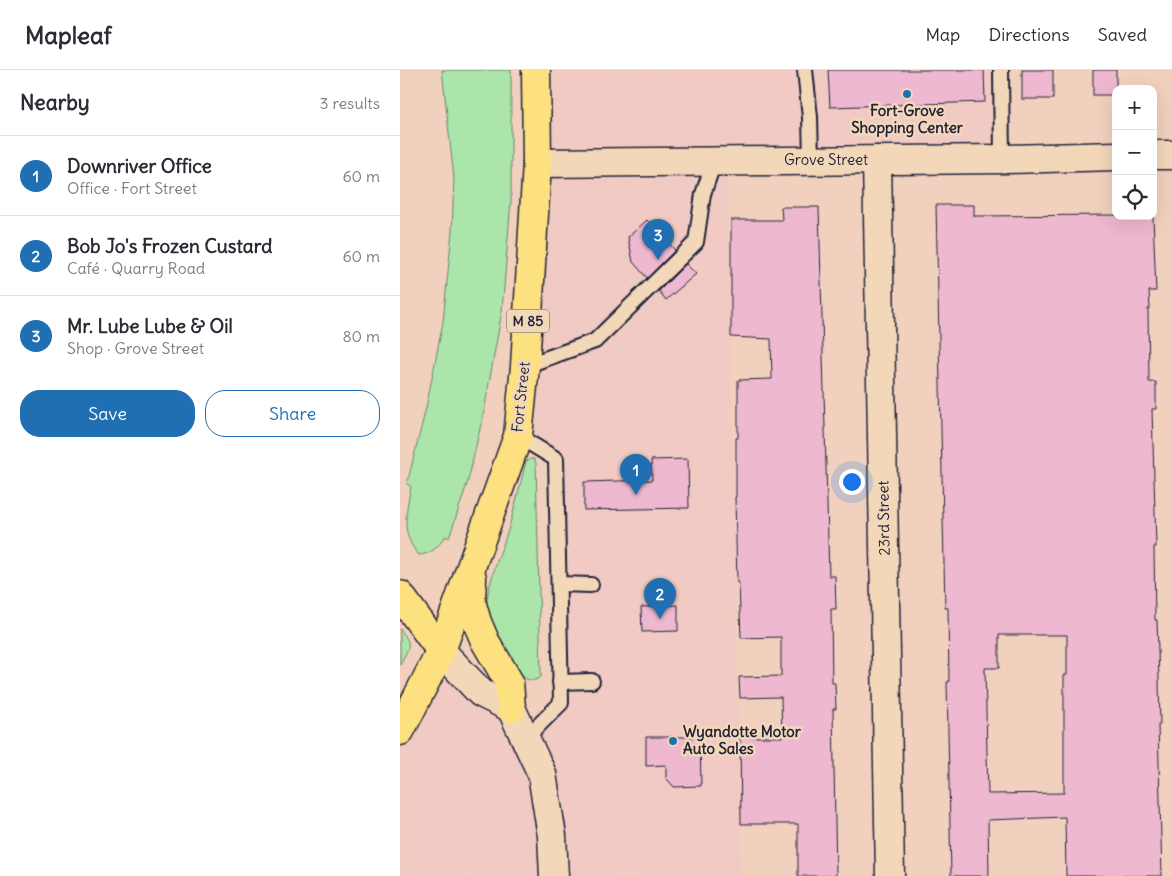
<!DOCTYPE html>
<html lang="en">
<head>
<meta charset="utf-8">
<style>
	:root { --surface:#fff; --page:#f7f7f7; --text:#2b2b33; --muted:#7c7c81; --line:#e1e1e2; --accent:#1f6fb2 }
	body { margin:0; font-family:Delius,sans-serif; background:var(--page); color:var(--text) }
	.controls { position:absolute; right:15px; top:15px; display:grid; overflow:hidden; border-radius:10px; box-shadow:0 5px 20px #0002 }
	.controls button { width:45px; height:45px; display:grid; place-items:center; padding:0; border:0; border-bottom:1px solid var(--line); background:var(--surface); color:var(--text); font:25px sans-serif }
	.you { position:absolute; left:451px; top:411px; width:18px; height:18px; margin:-12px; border:4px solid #fff; border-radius:50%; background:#1a73e8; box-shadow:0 0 0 8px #1a73e833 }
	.badge { display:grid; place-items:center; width:32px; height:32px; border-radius:50%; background:var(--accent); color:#fff; font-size:16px; font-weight:700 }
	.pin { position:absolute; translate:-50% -41px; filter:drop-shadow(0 1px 2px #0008) }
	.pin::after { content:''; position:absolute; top:26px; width:18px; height:15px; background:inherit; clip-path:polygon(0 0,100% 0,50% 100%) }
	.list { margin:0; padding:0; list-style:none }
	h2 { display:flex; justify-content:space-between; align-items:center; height:65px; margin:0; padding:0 20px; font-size:21px }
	h2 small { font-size:16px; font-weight:400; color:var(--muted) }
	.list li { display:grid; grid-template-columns:32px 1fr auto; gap:15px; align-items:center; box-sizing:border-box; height:80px; padding:0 20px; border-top:1px solid var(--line) }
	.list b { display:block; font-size:19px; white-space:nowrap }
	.list p { margin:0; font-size:16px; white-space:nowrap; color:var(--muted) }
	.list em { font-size:16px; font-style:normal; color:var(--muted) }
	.actions { display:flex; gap:10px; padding:15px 20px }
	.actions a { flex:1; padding:11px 0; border:1px solid var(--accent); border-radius:20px; text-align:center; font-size:18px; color:var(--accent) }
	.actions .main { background:var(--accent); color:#fff }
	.icon { flex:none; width:28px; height:28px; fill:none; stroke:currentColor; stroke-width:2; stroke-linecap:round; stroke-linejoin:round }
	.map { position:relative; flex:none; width:772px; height:806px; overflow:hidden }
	header { display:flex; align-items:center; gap:30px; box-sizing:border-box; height:70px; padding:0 25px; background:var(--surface); border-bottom:1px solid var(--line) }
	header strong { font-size:24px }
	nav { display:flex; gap:28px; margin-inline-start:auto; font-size:18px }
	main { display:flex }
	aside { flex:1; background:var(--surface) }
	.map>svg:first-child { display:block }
</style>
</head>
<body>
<header>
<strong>Mapleaf</strong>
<nav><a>Map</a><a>Directions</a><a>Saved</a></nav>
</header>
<main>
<aside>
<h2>Nearby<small>3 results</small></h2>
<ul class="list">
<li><span class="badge">1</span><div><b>Downriver Office</b><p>Office · Fort Street</p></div><em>60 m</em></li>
<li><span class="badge">2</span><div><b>Bob Jo's Frozen Custard</b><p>Café · Quarry Road</p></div><em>60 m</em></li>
<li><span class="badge">3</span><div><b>Mr. Lube Lube &amp; Oil</b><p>Shop · Grove Street</p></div><em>80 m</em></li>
</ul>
<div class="actions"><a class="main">Save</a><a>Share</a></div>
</aside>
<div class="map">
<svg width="772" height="806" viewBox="0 0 772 806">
	<rect width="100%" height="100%" fill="#f1d1be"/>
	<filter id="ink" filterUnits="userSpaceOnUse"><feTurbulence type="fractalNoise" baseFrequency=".02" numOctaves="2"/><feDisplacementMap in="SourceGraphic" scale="10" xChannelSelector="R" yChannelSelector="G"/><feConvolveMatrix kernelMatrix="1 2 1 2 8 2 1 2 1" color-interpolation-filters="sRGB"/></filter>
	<g filter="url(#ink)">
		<!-- built -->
		<polygon fill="#f0cac3" points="136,0 601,0 602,89 327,92 341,806 0,806 0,661 41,581 125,668 161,633 156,389 118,366"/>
		<!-- green -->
		<g fill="#ace5a9" stroke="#678472">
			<path d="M42 0H111V131L102 241 84 341 68 411 49 468 45 466C38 477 32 484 19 485 0 465 6 441 11 417L7 414 26 338 43 252 52 161 54 108Z"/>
			<path d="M131 389H134L136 393 141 607C134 613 123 610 118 602 108 585 90 561 87 542 84 520 102 480 109 457 115 436 121 413 126 391Z"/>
			<path d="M0 559C14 576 8 577 0 595Z"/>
		</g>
		<!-- building -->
		<g fill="#eeb8d0" stroke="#22223b" fill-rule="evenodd">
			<polygon points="428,0 584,0 585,32 430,37"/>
			<rect x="622" y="0" width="31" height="29"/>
			<rect x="693" y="0" width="23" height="25"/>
			<path d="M536 135H574V146L716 145V146H753L756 221H749L750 239H748L749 312H756V339H752L756 477H754L755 550H757L759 610 760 655H758L762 806H666L665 747 588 750 589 806H551L547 612H549L548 538H545ZM599 565H667V605H664V723L588 724 585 598H599Z"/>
			<polygon points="381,137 419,137 429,506 435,506 436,539 431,539 432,613 435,613 436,639 433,639 436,806 398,806 398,754 341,754 340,667 382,667 381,627 340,628 339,607 381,606 381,567 341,568 339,513 337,513 335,427 336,427 336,368 338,368 338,310 372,309 371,269 331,267 331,150 382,150"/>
			<polygon points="247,150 275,180 247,208 233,192 228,167"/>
			<polygon points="286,194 296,204 266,230 259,221"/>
			<polygon points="288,389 289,438 184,440 184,412 252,410 251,390"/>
			<polygon points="278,535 278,561 242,562 241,537"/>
			<polygon points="246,667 300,667 301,716 274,717 266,708 266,695 246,696"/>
		</g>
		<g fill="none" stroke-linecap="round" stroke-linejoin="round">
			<defs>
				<g id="service">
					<polyline points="405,0 410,47 411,90"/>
					<polyline points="601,0 602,89"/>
					<polyline points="125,296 195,271 296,172 303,124 314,92"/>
					<polyline points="118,366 156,389 161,633 125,669"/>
					<polyline points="159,514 191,515"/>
					<polyline points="160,612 192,611"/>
				</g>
				<g id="minor">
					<polyline points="753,85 772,85"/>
					<polyline points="477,90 490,806"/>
					<polyline points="137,93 607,89 716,86"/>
				</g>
				<polyline id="tertiary" points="41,581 81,623 111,638 142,704 152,766 154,806"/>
				<g id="primary">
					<polyline points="72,508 71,531 77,552 85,571 109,612 111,638"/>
					<polyline points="0,525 41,581"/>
					<polyline points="0,661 41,581 118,366 125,296 137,93 136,0"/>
				</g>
			</defs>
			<!-- service casing -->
			<use href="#service" stroke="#22223b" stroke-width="18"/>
			<!-- minor casing -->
			<use href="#minor" stroke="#22223b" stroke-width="31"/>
			<!-- tertiary casing -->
			<use href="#tertiary" stroke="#22223b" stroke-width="31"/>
			<!-- primary casing -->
			<use href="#primary" stroke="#22223b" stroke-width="31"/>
			<!-- service -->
			<use href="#service" stroke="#f2d7b9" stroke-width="14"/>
			<!-- minor -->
			<use href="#minor" stroke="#f2d7b9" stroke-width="28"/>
			<!-- tertiary -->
			<use href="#tertiary" stroke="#f2d7b9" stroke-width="28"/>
			<!-- primary -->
			<use href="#primary" stroke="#fde080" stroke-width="28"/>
		</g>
	</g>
	<!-- markers -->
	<g fill="#1f6fb2" stroke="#f2d7b9" stroke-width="2">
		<circle cx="507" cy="24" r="5"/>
		<circle cx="273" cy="671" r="5"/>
	</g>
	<g text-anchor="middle" stroke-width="5" stroke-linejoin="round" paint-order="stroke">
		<!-- shield labels -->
		<rect fill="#f2d7b9" stroke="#605861" stroke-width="1" x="107" y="239.5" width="42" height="23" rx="4"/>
		<g font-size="14" font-weight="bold" fill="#22223b">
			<text x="128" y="256">M 85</text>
		</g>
		<!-- poi labels -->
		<g font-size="15" font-weight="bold" fill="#22223b" stroke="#f2d7b9">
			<text x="507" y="46">Fort-Grove<tspan x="507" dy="17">Shopping Center</tspan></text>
			<text x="283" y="667" text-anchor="start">Wyandotte Motor<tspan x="283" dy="17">Auto Sales</tspan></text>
		</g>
		<!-- street labels -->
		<g font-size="15" fill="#22223b" stroke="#f2d7b9">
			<text x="426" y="95">Grove Street</text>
			<text transform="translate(121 327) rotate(-84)" y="5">Fort Street</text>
			<text transform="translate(484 448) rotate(-91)" y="5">23rd Street</text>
		</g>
	</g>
</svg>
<div class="controls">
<button>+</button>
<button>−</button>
<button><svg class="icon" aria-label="locate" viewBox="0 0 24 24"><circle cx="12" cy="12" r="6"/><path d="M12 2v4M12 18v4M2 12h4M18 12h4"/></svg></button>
</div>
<div class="you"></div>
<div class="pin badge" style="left:236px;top:425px">1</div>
<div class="pin badge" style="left:260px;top:549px">2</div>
<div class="pin badge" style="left:258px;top:190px">3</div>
</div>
</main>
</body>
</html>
